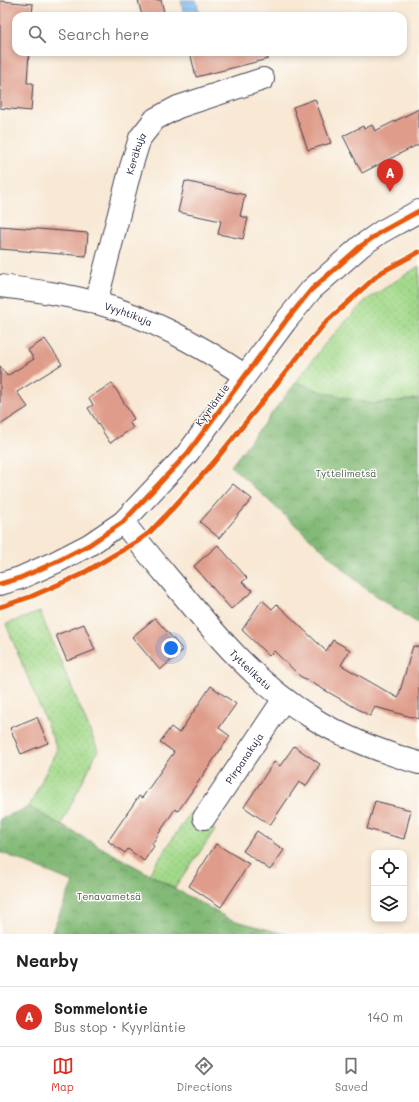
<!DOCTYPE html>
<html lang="en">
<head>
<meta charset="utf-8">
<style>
	:root { --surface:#fff; --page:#f6f6f6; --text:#202124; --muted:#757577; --line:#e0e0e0; --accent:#d93025 }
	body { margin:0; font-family:Mali,sans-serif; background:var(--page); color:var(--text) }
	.controls { position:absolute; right:12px; bottom:12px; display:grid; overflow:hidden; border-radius:8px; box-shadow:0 2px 6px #0003 }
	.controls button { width:36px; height:36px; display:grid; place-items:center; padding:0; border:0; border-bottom:1px solid var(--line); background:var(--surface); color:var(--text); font:20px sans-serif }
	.you { position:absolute; left:171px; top:648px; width:14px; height:14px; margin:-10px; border:3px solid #fff; border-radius:50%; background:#1a73e8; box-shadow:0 0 0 6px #1a73e833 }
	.badge { display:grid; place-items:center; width:26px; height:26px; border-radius:50%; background:var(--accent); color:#fff; font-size:13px; font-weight:700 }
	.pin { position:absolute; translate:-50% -33px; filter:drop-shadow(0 1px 2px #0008) }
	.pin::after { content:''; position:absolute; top:21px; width:14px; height:12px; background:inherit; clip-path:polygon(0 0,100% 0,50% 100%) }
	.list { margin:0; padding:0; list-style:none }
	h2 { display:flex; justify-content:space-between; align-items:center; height:52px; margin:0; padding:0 16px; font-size:17px }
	h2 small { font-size:13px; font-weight:400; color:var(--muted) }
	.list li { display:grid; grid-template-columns:26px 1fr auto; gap:12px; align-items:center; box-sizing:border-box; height:60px; padding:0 16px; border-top:1px solid var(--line) }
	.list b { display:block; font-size:15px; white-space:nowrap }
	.list p { margin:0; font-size:13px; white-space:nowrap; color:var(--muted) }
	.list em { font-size:13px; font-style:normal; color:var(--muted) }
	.icon { flex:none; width:22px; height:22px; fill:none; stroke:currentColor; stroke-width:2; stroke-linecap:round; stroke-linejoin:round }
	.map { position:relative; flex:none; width:419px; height:934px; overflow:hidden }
	.search { position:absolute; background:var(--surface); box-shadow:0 2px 6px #0003; left:12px; right:12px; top:12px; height:44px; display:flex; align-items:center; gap:10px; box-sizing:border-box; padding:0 14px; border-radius:12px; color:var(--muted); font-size:15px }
	.sheet { height:112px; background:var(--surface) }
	nav { display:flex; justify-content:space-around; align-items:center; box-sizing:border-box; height:56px; border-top:1px solid var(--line); background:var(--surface); font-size:11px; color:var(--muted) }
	nav a { display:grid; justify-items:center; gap:2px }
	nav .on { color:var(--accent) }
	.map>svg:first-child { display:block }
</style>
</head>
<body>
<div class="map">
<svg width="419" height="934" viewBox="0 0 419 934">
	<defs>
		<pattern id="green-dots" width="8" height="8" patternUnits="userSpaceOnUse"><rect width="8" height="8" fill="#a3d98a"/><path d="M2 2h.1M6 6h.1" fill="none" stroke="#8cba78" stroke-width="1.8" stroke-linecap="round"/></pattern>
		<pattern id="forest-crowns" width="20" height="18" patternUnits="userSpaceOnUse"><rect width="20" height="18" fill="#82b976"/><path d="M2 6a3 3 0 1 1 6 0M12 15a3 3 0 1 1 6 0" fill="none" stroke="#6a9662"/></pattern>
		<pattern id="water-rules" width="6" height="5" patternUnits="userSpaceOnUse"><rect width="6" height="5" fill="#80bef3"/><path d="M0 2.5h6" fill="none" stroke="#6ea3d1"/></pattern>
	</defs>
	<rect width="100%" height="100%" fill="#fdfcf7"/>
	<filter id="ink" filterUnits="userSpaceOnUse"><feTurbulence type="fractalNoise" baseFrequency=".025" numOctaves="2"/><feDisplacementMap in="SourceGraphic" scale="8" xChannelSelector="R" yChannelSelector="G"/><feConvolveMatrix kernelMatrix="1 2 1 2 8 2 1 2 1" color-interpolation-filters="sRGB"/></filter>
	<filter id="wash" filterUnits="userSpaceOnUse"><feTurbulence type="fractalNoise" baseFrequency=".012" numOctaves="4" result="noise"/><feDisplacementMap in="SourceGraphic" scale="16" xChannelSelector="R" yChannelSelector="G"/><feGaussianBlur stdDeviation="0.9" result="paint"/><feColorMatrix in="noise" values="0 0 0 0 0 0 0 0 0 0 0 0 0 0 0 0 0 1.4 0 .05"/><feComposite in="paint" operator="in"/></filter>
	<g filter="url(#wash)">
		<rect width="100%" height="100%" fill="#f8e8d4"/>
		<!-- green -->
		<g fill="url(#green-dots)" stroke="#627e62">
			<polygon points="419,266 419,399 371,404 322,392 296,382 324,345 365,301"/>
			<polygon points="40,612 98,750 61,825 29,807 57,749 6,624"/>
			<polygon points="190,813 215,830 175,888 149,874"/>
		</g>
		<!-- forest -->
		<g fill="url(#forest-crowns)" stroke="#526e58">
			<polygon points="296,382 322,392 371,404 419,399 419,624 362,586 231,466"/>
			<polygon points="29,807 229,919 285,934 51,934 73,882 0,852 0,819"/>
		</g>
		<!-- water -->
		<polygon fill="url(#water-rules)" stroke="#517097" points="181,0 196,0 200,16 184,16"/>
		<g id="blocks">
			<!-- building -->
			<g fill="#df9c8a">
				<polygon points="138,0 161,0 165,16 142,16"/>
				<polygon points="0,1 33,4 32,16 16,16 16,52 29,52 27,83 33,83 31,111 0,108"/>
				<polygon points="190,52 267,52 268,59 196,77"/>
				<polygon points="315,99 331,143 308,150 293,107"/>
				<polygon points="419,109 419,144 362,173 343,136 363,126 364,129 372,125 375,131"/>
				<polygon points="185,181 245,195 240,216 248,218 243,239 218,234 221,221 178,212"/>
				<polygon points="0,226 88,233 86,256 0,249"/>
				<polygon points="45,339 62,364 17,392 28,407 0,425 0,366 7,376 34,359 28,350"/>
				<polygon points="112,383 134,419 129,422 133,428 110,443 88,408 93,405 89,398"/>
				<polygon points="233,484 252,499 219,538 200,522"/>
				<polygon points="218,545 247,578 242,582 253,591 231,609 194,566"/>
				<polygon points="262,600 272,609 277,604 326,651 333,640 350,650 341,665 398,698 413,646 419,647 419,719 375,707 370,716 300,676 274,651 269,656 242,630"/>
				<polygon points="155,618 183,650 160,670 132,637"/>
				<polygon points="84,624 95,650 67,661 56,635"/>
				<polygon points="211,686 236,704 219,728 230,736 178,811 175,809 152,844 154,846 144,861 128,849 125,853 108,841 139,796 142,798 174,752 160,742 171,727 179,733"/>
				<polygon points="37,717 48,743 21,754 10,728"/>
				<polygon points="294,746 320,764 306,786 299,782 270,825 244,807 274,762 280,766"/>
				<polygon points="375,801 411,810 404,839 367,829"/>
				<polygon points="257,831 284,850 270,870 243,851"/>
				<polygon points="216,844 249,864 221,907 189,886"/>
			</g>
		</g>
	</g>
	<g filter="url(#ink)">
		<use href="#blocks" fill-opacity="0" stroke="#424052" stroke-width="1"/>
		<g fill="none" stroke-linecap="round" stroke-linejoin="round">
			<defs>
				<g id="minor">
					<path id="s1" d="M0 286C32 290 65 294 97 303 151 318 198 344 244 375"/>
					<path id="s2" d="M96 303 131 167 140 138 155 119 178 107 263 79"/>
					<path id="s3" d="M123 522C142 547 163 571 183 595 221 641 259 685 311 717 344 738 382 752 419 763"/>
					<polyline points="0,584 20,578 56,562 89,545 123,522 187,454 285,322 311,290 361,246 381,232 419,211"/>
					<path id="s4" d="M204 818 284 699"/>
				</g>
			</defs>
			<!-- minor casing -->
			<use href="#minor" stroke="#424052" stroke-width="24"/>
			<!-- minor -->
			<use href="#minor" stroke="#fff" stroke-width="22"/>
			<defs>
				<g id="cycleway">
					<polyline points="0,584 20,578 56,562 89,545 123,522 187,454 285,322 311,290 361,246 381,232 419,211"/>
					<polyline points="0,607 30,597 80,575 138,541 149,533 172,509 214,462 325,323 380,273 419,252"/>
				</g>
			</defs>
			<!-- cycleway casing -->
			<use href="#cycleway" stroke="#fdfcf7" stroke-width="8"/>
			<!-- cycleway -->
			<use href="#cycleway" stroke="#e8590c" stroke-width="5"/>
		</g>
	</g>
	<g text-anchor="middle" stroke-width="3" stroke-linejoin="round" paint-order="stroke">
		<!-- street labels -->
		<g font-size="10" fill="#22223b" stroke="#fdfcf7">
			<text dy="4" stroke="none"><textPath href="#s2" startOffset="155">Keräkuja</textPath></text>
			<text dy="4" stroke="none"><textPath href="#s1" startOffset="132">Vyyhtikuja</textPath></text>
			<text transform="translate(212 405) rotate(-54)" y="4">Kyyrläntie</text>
			<text dy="4" stroke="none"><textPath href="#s3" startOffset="195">Tyttelikatu</textPath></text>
			<text dy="4" stroke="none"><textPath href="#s4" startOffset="72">Pirpanakuja</textPath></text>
		</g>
		<!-- park labels -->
		<g font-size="10" fill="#495953" stroke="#fdfcf7">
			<text x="346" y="477">Tyttelimetsä</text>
			<text x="109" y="900">Tenavametsä</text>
		</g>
	</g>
</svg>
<div class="controls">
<button><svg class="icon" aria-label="locate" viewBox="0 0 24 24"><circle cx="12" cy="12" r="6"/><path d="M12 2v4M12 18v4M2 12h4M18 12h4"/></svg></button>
<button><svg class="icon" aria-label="layers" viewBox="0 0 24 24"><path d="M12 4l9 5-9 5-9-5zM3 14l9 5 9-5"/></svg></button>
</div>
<div class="you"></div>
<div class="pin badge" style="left:390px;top:192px">A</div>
<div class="search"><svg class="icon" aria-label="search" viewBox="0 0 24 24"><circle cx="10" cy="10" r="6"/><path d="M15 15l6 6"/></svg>Search here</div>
</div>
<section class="sheet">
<h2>Nearby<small></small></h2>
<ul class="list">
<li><span class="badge">A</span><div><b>Sommelontie</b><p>Bus stop · Kyyrläntie</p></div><em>140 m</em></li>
</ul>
</section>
<nav>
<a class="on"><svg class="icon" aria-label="map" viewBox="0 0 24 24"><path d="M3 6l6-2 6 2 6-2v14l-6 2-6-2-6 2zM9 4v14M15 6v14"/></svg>Map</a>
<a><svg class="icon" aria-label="directions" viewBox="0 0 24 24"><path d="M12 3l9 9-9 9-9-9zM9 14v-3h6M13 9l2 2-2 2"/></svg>Directions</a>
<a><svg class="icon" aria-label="saved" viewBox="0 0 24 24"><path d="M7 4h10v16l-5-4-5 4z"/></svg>Saved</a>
</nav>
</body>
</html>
